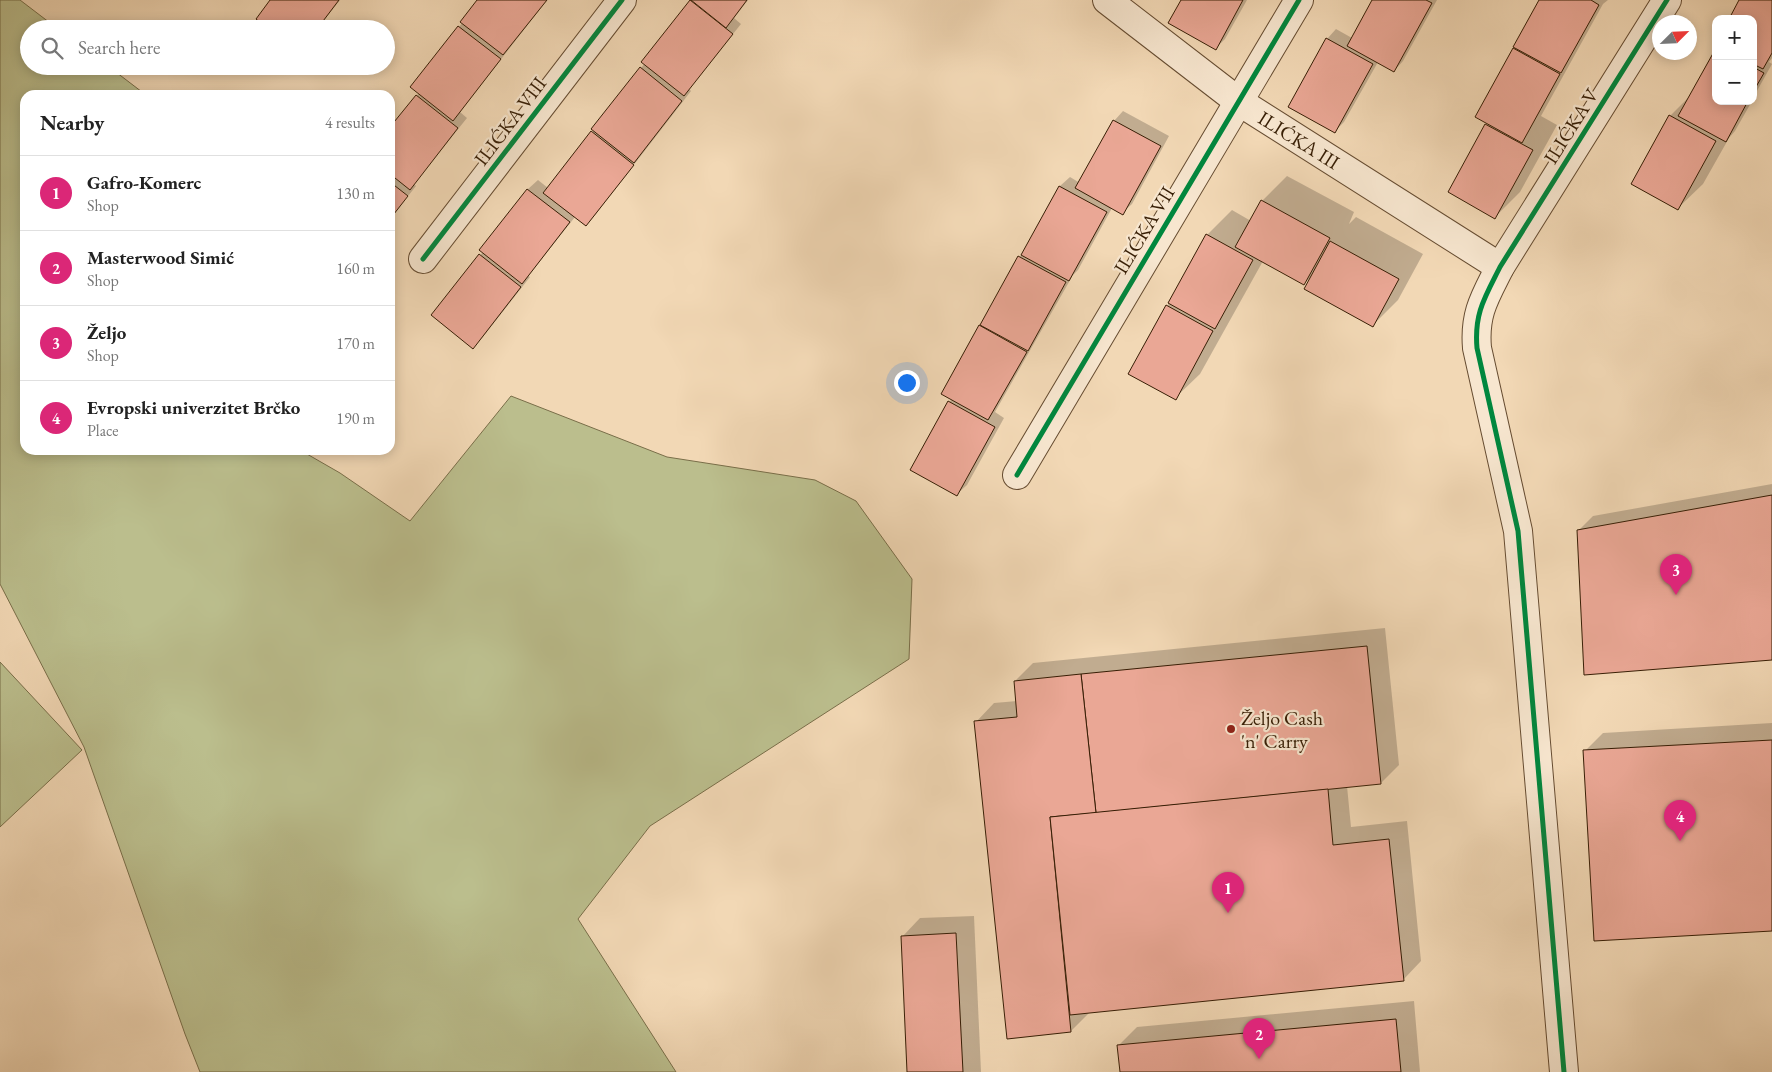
<!DOCTYPE html>
<html lang="en">
<head>
<meta charset="utf-8">
<style>
	:root { --surface:#fff; --page:#f2f2f2; --text:#222; --muted:#767676; --line:#e0e0e0; --accent:#db2777 }
	body { margin:0; font-family:"EB Garamond",serif; background:var(--page); color:var(--text) }
	.controls { position:absolute; right:15px; top:15px; display:grid; overflow:hidden; border-radius:10px; box-shadow:0 2px 12px #0003 }
	.controls button { width:45px; height:45px; display:grid; place-items:center; padding:0; border:0; border-bottom:1px solid var(--line); background:var(--surface); color:var(--text); font:25px sans-serif }
	.compass { position:absolute; left:1652px; top:15px; width:45px; height:45px; border-radius:50%; background:var(--surface); box-shadow:0 2px 12px #0003; rotate:66deg }
	.you { position:absolute; left:906px; top:382px; width:18px; height:18px; margin:-12px; border:4px solid #fff; border-radius:50%; background:#1a73e8; box-shadow:0 0 0 8px #1a73e833 }
	.badge { display:grid; place-items:center; width:32px; height:32px; border-radius:50%; background:var(--accent); color:#fff; font-size:16px; font-weight:700 }
	.pin { position:absolute; translate:-50% -41px; filter:drop-shadow(0 1px 2px #0008) }
	.pin::after { content:''; position:absolute; top:26px; width:18px; height:15px; background:inherit; clip-path:polygon(0 0,100% 0,50% 100%) }
	.list { margin:0; padding:0; list-style:none }
	h2 { display:flex; justify-content:space-between; align-items:center; height:65px; margin:0; padding:0 20px; font-size:21px }
	h2 small { font-size:16px; font-weight:400; color:var(--muted) }
	.list li { display:grid; grid-template-columns:32px 1fr auto; gap:15px; align-items:center; box-sizing:border-box; height:75px; padding:0 20px; border-top:1px solid var(--line) }
	.list b { display:block; font-size:19px; white-space:nowrap }
	.list p { margin:0; font-size:16px; white-space:nowrap; color:var(--muted) }
	.list em { font-size:16px; font-style:normal; color:var(--muted) }
	.icon { flex:none; width:28px; height:28px; fill:none; stroke:currentColor; stroke-width:2; stroke-linecap:round; stroke-linejoin:round }
	.map { position:relative; flex:none; width:1772px; height:1072px; overflow:hidden }
	.search { position:absolute; background:var(--surface); box-shadow:0 2px 12px #0003; left:20px; top:20px; width:375px; height:55px; display:flex; align-items:center; gap:12px; box-sizing:border-box; padding:0 18px; border-radius:28px; color:var(--muted); font-size:19px }
	.panel { position:absolute; background:var(--surface); box-shadow:0 2px 12px #0003; left:20px; top:90px; width:375px; height:365px; border-radius:15px }
	.map>svg:first-child { display:block }
</style>
</head>
<body>
<div class="map">
<svg width="1772" height="1072" viewBox="0 0 1772 1072">
	<rect width="100%" height="100%" fill="#f2d8b5"/>
	<filter id="stains"><feTurbulence type="fractalNoise" baseFrequency=".004" numOctaves="4"/><feColorMatrix values="0 0 0 0 .2 0 0 0 0 .09 0 0 0 0 .02 0 0 0 .5 -.17"/></filter>
	<radialGradient id="worn" r=".72"><stop offset=".6" stop-color="#630" stop-opacity="0"/><stop offset="1" stop-color="#630" stop-opacity=".3"/></radialGradient>
	<!-- green -->
	<g fill="#bbbe8d" stroke="#796e49">
		<polygon points="0,0 20,0 58,29 29,29 29,66 108,66 146,95 25,95 25,450 300,450 340,473 410,521 511,396 667,457 815,480 856,501 912,579 909,659 650,826 578,919 676,1072 200,1072 185,1034 84,747 0,584"/>
		<polygon points="0,662 82,750 0,827"/>
	</g>
	<!-- shadow -->
	<g fill="#0003">
		<polygon points="272,0 340,0 317,29 270,29"/>
		<polygon points="479,0 547,0 460,112 467,118 414,184 416,186 390,219 390,129 419,93 411,87 463,22"/>
		<polygon points="692,0 748,0 734,18 741,24 689,89 691,91 595,215 585,225 575,217 528,276 530,277 482,338 473,347 432,315 483,252 481,250 528,189 538,180 548,188 594,130 645,63 643,62"/>
		<polygon points="1183,0 1247,0 1225,39 1216,48"/>
		<polygon points="1373,0 1437,0 1403,61 1394,71 1378,62 1344,122 1335,131 1327,39 1336,29 1352,38"/>
		<polygon points="1541,0 1608,0 1603,4 1541,116 1557,125 1520,192 1495,217 1449,192 1488,123 1514,49"/>
		<polygon points="1740,0 1772,0 1772,58 1769,62 1772,64 1753,98 1753,19"/>
		<polygon points="1692,94 1716,101 1752,101 1735,131 1729,138 1703,184 1678,208 1670,116"/>
		<polygon points="1123,111 1169,136 1132,204 1122,213 1112,208 1078,270 1073,275 995,412 1004,418 967,485 957,494 949,402 952,399 980,326 1019,257 1024,252 1060,186 1070,177 1080,183 1114,121"/>
		<polygon points="1287,176 1354,212 1349,224 1356,217 1423,254 1398,300 1373,325 1312,276 1304,284 1263,261 1200,374 1175,398 1130,373 1207,235 1232,210 1251,221 1262,201"/>
		<polygon points="1772,484 1772,659 1579,530 1593,516"/>
		<polygon points="1385,628 1399,765 1381,783 1347,786 1351,827 1407,821 1421,961 1403,980 1089,1013 1071,1031 976,722 994,703 1017,701 1015,681 1033,663"/>
		<polygon points="1772,723 1772,929 1585,751 1603,733"/>
		<polygon points="974,916 981,1072 908,1072 902,937 920,918"/>
		<polygon points="1414,1001 1420,1072 1121,1072 1119,1045 1137,1027"/>
	</g>
	<!-- building -->
	<g fill="#eaa795" stroke="#371e05">
		<polygon points="270,0 339,0 317,29 268,29 256,19"/>
		<polygon points="477,0 547,0 503,55 460,22"/>
		<polygon points="690,0 733,34 684,96 641,62"/>
		<polygon points="691,0 747,0 726,28"/>
		<polygon points="1181,0 1243,0 1216,50 1168,23"/>
		<polygon points="1372,0 1426,0 1432,3 1394,72 1347,46"/>
		<polygon points="1539,0 1591,0 1599,5 1561,73 1513,47"/>
		<polygon points="1739,0 1772,0 1772,53 1763,69 1753,64 1753,19 1729,19"/>
		<polygon points="458,26 501,59 453,121 410,87"/>
		<polygon points="1326,38 1373,64 1335,133 1288,107"/>
		<polygon points="1513,48 1560,74 1522,143 1475,117"/>
		<polygon points="1716,48 1716,101 1748,101 1726,142 1678,116"/>
		<polygon points="640,67 682,101 634,163 591,129"/>
		<polygon points="1753,67 1764,73 1753,92"/>
		<polygon points="416,95 458,128 410,190 390,174 390,127"/>
		<polygon points="1669,115 1716,141 1678,210 1631,184"/>
		<polygon points="1113,120 1161,146 1123,215 1075,188"/>
		<polygon points="1485,124 1533,150 1495,219 1448,192"/>
		<polygon points="591,131 634,165 586,226 543,193"/>
		<polygon points="390,182 408,196 390,219"/>
		<polygon points="1059,186 1107,212 1069,281 1021,255"/>
		<polygon points="527,189 570,222 522,284 479,250"/>
		<polygon points="1261,200 1330,238 1304,285 1235,247"/>
		<polygon points="1206,234 1253,260 1215,329 1168,303"/>
		<polygon points="1330,241 1399,279 1373,327 1304,289"/>
		<polygon points="479,254 521,287 473,349 431,315"/>
		<polygon points="1018,256 1066,282 1028,351 980,325"/>
		<polygon points="1166,305 1213,331 1176,400 1128,374"/>
		<polygon points="979,325 1027,352 988,420 941,394"/>
		<polygon points="948,401 995,427 957,496 910,470"/>
		<polygon points="1772,495 1772,660 1584,675 1577,530"/>
		<polygon points="1367,646 1381,784 1096,813 1081,674"/>
		<polygon points="1081,674 1096,813 1050,817 1071,1032 1007,1039 974,721 1017,717 1014,681"/>
		<polygon points="1772,740 1772,931 1594,941 1583,750"/>
		<polygon points="1328,789 1333,845 1389,839 1404,981 1070,1015 1050,817"/>
		<polygon points="956,933 963,1072 907,1072 901,936"/>
		<polygon points="1396,1019 1401,1072 1120,1072 1117,1045"/>
	</g>
	<g fill="none" stroke-linecap="round" stroke-linejoin="round">
		<defs>
			<g id="street">
				<polyline points="1107,0 1238,101 1500,267"/>
				<polyline points="423,259 622,0"/>
				<polyline points="1017,475 1299,0"/>
				<path d="M1564 1072 1518 531 1477 348C1474 313 1485 297 1500 267L1667 0"/>
			</g>
		</defs>
		<!-- street casing -->
		<use href="#street" stroke="#664c31" stroke-width="30"/>
		<!-- street -->
		<use href="#street" stroke="#f7e6cf" stroke-width="28"/>
		<defs>
			<g id="cycleway">
				<polyline points="423,259 622,0"/>
				<polyline points="1017,475 1299,0"/>
				<path d="M1564 1072 1518 531 1477 348C1474 313 1485 297 1500 267L1667 0"/>
			</g>
		</defs>
		<!-- cycleway casing -->
		<use href="#cycleway" stroke="#f7e6cf" stroke-width="8"/>
		<!-- cycleway -->
		<use href="#cycleway" stroke="#00873e" stroke-width="5"/>
	</g>
	<!-- markers -->
	<circle fill="#8f2418" stroke="#f7e6cf" stroke-width="2" cx="1231" cy="729" r="5"/>
	<g text-anchor="middle" stroke-width="4.5" stroke-linejoin="round" paint-order="stroke">
		<!-- street labels -->
		<g font-size="20" fill="#371e05" stroke="#f7e6cf">
			<text transform="translate(510 121) rotate(-53)" y="7">ILIĆKA VIII</text>
			<text transform="translate(1571 126) rotate(-58)" y="7">ILIĆKA V</text>
			<text transform="translate(1299 140) rotate(32)" y="7">ILIĆKA III</text>
			<text transform="translate(1144 230) rotate(-59)" y="7">ILIĆKA VII</text>
		</g>
		<!-- poi labels -->
		<g font-size="20" fill="#371e05" stroke="#f7e6cf" text-anchor="start">
			<text x="1241" y="725">Željo Cash<tspan x="1241" dy="23">'n' Carry</tspan></text>
		</g>
	</g>
	<rect width="100%" height="100%" filter="url(#stains)"/>
	<rect width="100%" height="100%" fill="url(#worn)"/>
</svg>
<div class="controls">
<button>+</button>
<button>−</button>
</div>
<svg class="compass" viewBox="-18 -18 36 36"><path d="M0-13l5 13h-10z" fill="#e53935"/><path d="M0 13l5-13h-10z" fill="#767676"/></svg>
<div class="you"></div>
<div class="pin badge" style="left:1228px;top:913px">1</div>
<div class="pin badge" style="left:1259px;top:1059px">2</div>
<div class="pin badge" style="left:1676px;top:595px">3</div>
<div class="pin badge" style="left:1680px;top:841px">4</div>
<div class="search"><svg class="icon" aria-label="search" viewBox="0 0 24 24"><circle cx="10" cy="10" r="6"/><path d="M15 15l6 6"/></svg>Search here</div>
<section class="panel">
<h2>Nearby<small>4 results</small></h2>
<ul class="list">
<li><span class="badge">1</span><div><b>Gafro-Komerc</b><p>Shop</p></div><em>130 m</em></li>
<li><span class="badge">2</span><div><b>Masterwood Simić</b><p>Shop</p></div><em>160 m</em></li>
<li><span class="badge">3</span><div><b>Željo</b><p>Shop</p></div><em>170 m</em></li>
<li><span class="badge">4</span><div><b>Evropski univerzitet Brčko</b><p>Place</p></div><em>190 m</em></li>
</ul>
</section>
</div>
</body>
</html>
